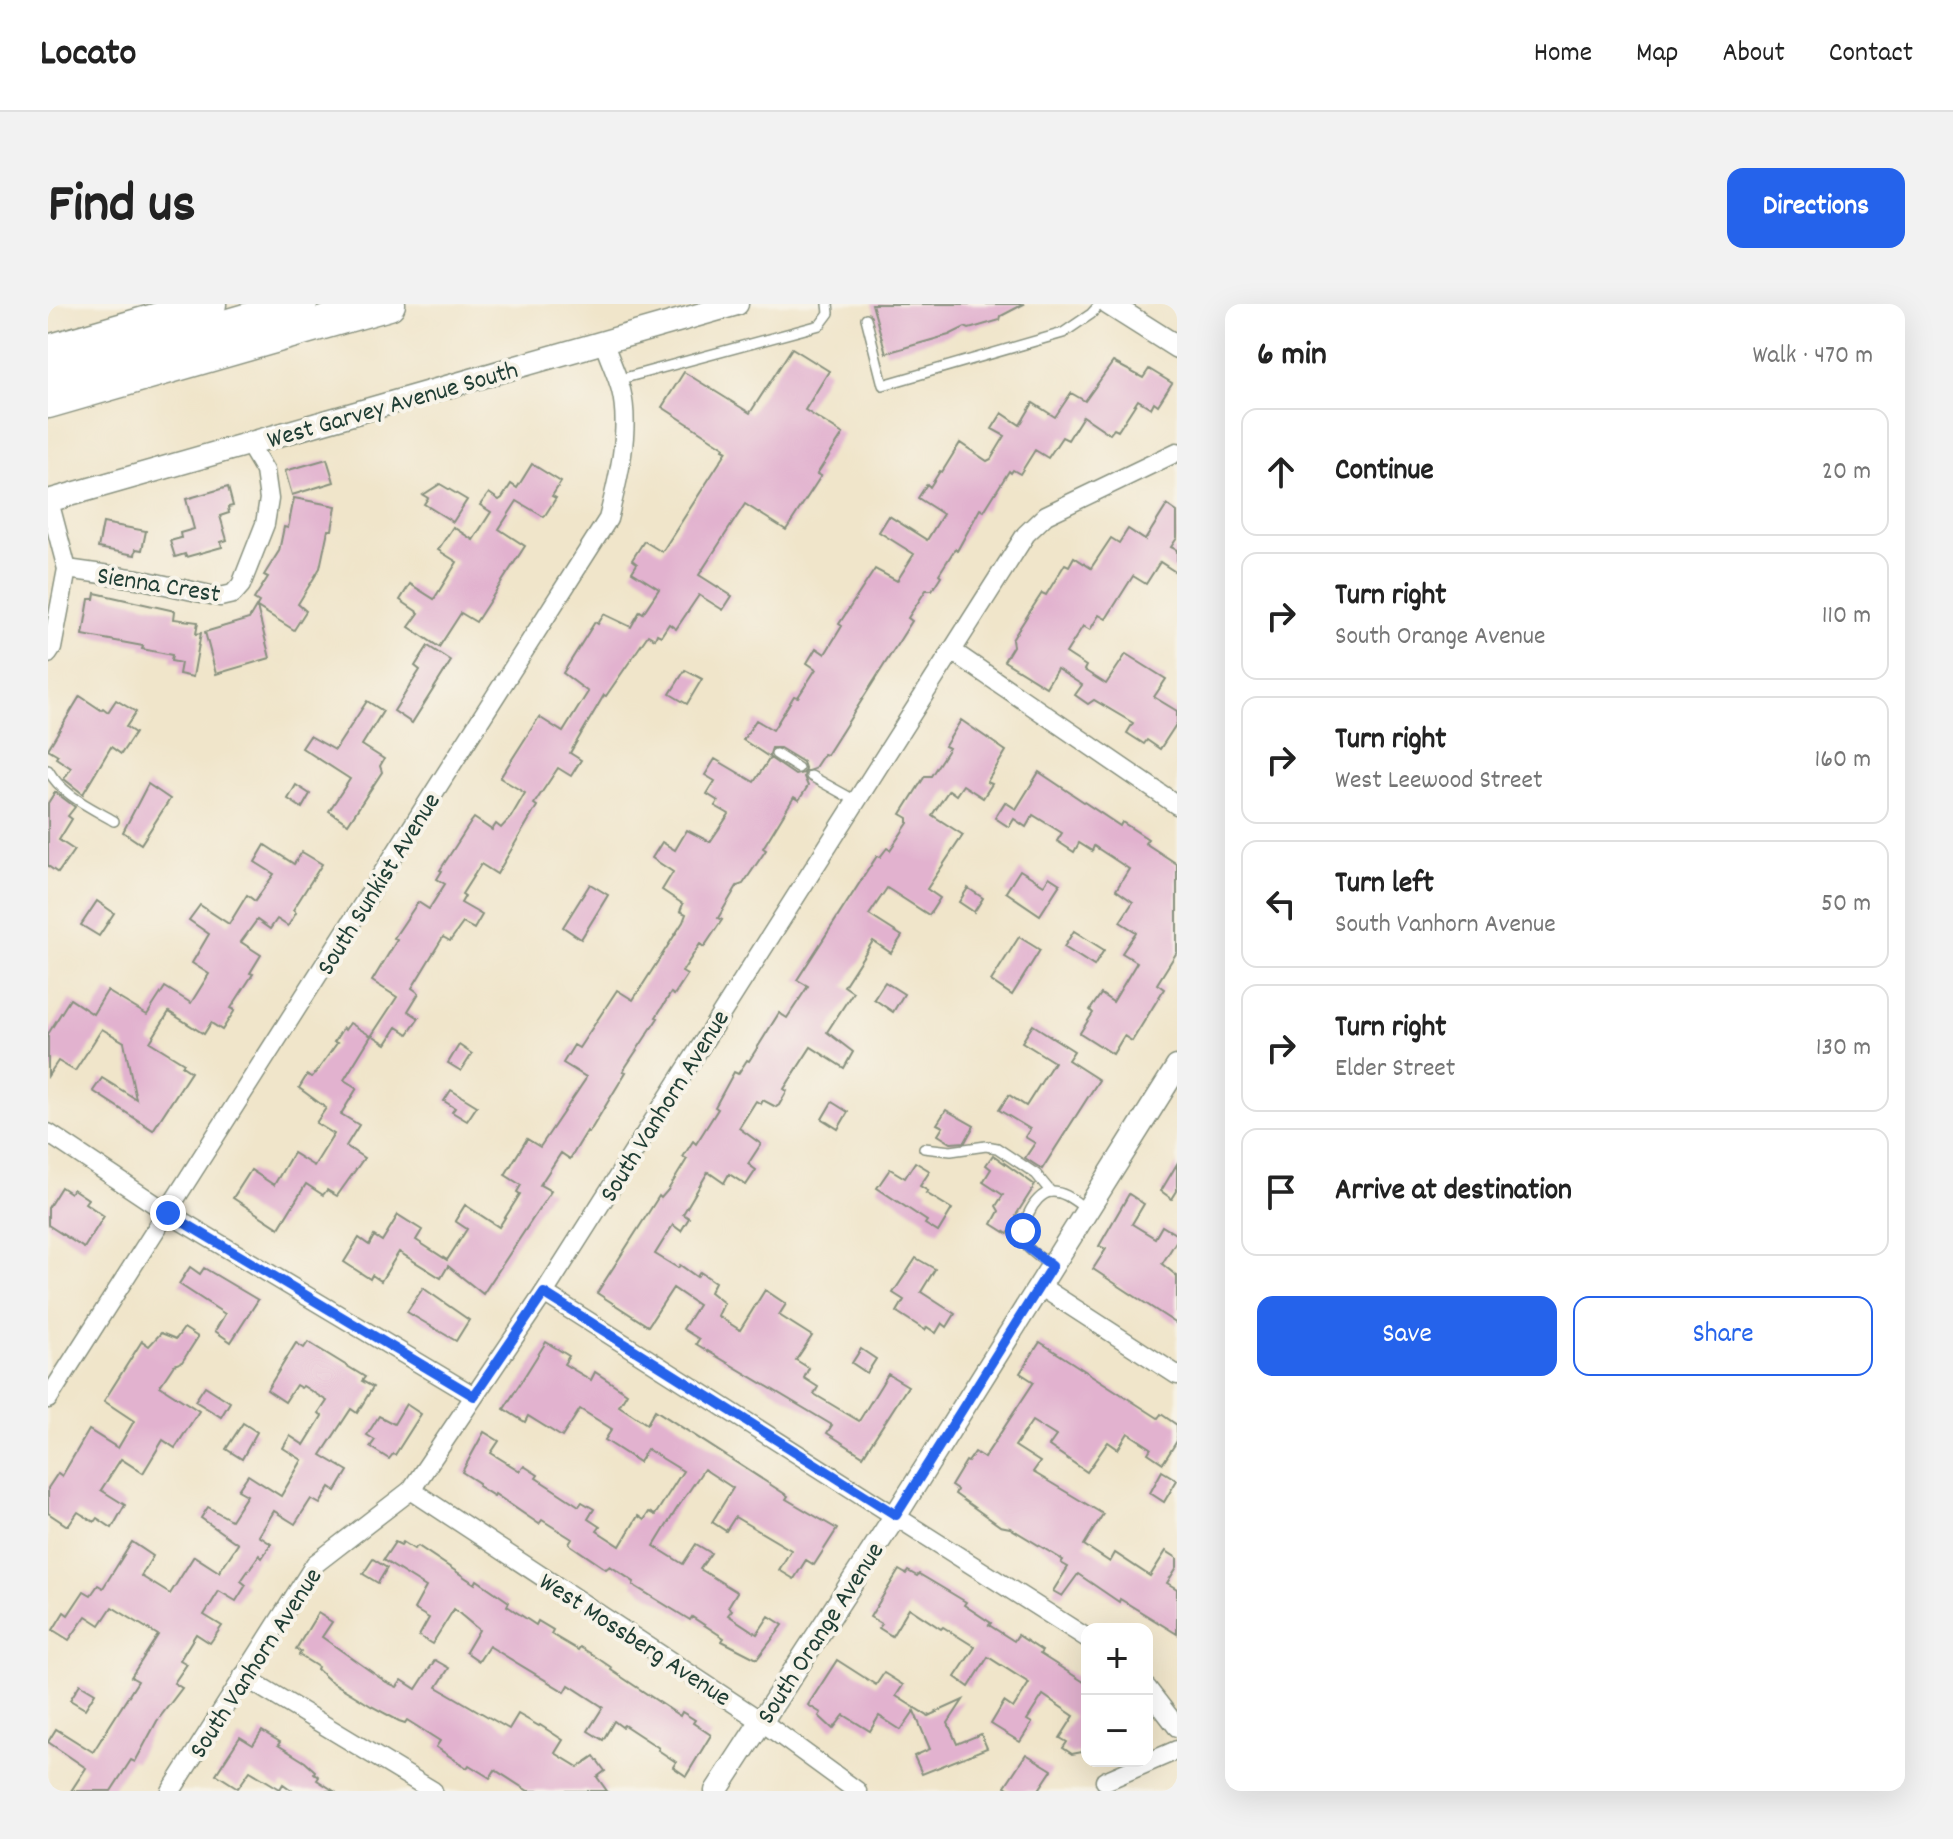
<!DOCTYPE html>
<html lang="en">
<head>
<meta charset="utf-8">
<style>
	:root { --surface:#fff; --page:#f2f2f2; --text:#222; --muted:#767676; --line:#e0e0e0; --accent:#2563eb }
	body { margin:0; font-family:Dekko,sans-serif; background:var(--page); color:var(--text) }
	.controls { position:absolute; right:24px; bottom:24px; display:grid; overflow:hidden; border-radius:16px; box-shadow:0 8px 32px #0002 }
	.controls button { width:72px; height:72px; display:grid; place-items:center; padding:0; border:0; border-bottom:2px solid var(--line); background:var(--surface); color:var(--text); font:40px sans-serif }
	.stop { position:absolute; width:24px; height:24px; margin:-18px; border:6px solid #2563eb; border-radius:50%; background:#fff }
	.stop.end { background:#2563eb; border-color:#fff; box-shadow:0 2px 8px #0008 }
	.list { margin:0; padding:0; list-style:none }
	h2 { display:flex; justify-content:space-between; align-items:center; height:104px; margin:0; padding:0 32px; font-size:34px }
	h2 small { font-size:26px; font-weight:400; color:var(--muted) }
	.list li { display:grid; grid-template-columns:52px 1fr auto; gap:24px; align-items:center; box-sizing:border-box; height:128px; margin:0 16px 16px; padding:0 16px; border:2px solid var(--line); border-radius:16px }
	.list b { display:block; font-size:30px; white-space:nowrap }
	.list p { margin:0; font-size:26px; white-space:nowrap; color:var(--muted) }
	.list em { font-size:26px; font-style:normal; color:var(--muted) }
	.actions { display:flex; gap:16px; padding:24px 32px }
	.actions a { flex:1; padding:18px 0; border:2px solid var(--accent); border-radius:16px; text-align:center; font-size:28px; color:var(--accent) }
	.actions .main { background:var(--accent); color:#fff }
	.icon { flex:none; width:44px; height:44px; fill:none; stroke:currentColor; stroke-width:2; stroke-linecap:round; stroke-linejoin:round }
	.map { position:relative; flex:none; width:1129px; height:1487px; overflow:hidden; border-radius:16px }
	header { display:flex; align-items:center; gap:48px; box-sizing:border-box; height:112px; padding:0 40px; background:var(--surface); border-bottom:2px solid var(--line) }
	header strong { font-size:38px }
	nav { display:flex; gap:44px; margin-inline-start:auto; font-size:28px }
	.intro { display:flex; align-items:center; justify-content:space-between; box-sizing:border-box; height:192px; padding:0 48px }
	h1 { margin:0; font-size:56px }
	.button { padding:20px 36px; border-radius:16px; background:var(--accent); color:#fff; font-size:28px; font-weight:700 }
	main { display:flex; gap:48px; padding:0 48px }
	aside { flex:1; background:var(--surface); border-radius:16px; box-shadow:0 8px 32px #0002 }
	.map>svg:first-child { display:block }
</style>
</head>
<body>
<header>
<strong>Locato</strong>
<nav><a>Home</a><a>Map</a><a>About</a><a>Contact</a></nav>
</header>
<div class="intro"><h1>Find us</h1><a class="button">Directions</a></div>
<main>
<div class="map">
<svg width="1129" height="1487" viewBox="0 0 1129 1487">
	<rect width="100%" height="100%" fill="#f7f3e8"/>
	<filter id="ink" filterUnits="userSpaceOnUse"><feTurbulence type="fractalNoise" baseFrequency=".0125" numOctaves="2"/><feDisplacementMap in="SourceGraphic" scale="16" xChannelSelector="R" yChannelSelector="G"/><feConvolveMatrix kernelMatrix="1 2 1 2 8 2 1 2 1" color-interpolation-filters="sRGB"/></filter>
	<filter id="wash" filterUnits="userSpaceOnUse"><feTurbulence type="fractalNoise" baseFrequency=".006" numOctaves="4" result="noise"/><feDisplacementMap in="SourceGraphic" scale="32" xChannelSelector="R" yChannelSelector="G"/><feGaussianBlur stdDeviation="1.8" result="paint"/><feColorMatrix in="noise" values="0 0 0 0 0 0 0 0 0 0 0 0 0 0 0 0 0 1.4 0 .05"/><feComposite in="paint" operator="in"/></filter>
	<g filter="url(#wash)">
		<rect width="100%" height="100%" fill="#f0e5ca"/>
		<g id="blocks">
			<!-- building -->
			<g fill="#e2b2cf">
				<polygon points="824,0 976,0 953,12 952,16 921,25 917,23 901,31 838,49"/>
				<polygon points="744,44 781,67 757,106 795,130 769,170 773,172 738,226 697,200 651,271 684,292 675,306 651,291 628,325 621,320 613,332 609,330 607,335 600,331 558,392 556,391 522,449 533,456 523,472 510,464 486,500 489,502 449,570 433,560 414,590 417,592 413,599 434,611 426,625 415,619 402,637 395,633 364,684 371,689 360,707 371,714 360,730 349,723 338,740 324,731 349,693 324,677 349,636 346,634 370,598 381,605 397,580 389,575 394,567 392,566 423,518 426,514 444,526 448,520 453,524 463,513 477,489 452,474 491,413 515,428 540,388 515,369 547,318 550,320 556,310 583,323 592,307 595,309 611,285 584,268 589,260 584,256 596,237 614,248 679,147 675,145 676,143 614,103 636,68 702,109"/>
				<polygon points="1065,58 1095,74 1101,65 1124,79 1110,101 1106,98 1103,104 1090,96 1070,127 1066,125 1062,130 1035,112 1020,136 1014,133 1000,154 987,146 972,170 965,166 963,169 961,167 936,207 932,205 909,247 907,245 891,270 893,272 884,286 878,286 860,314 864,317 779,451 776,450 766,465 757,468 756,473 760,482 751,496 746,493 715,544 718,546 695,580 689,582 670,614 674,616 656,643 652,640 634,668 639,671 626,691 623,689 608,713 610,714 575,767 578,768 541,829 539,827 522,855 513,849 492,881 503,887 435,990 400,962 393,974 351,948 333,977 324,971 322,975 296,958 311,934 321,941 326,932 334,937 350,911 374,926 368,936 399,956 419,925 407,917 417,901 451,923 472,890 469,888 473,881 457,871 479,835 492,843 537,776 538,773 515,759 526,741 531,744 569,686 585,696 635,618 638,610 632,607 635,600 614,586 625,568 604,554 614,538 627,546 639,526 662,538 681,510 667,502 670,497 659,490 667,477 657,471 667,455 706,478 722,454 747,471 756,469 757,464 755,458 732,444 724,444 721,453 695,436 708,416 725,426 746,392 750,393 768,365 759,359 768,344 777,350 794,322 791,320 827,265 849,277 866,250 831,228 841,212 879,236 895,210 870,194 879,180 882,183 892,167 894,168 912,139 939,157 943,155 957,132 944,125 954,109 972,121 985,99 1007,113 1023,89 1037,97"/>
				<polygon points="279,155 286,178 244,191 237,167"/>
				<polygon points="484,160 513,178 504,192 508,194 496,213 469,197 451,225 477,242 428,318 413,309 391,343 361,323 371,309 352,296 362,280 386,295 409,258 390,246 405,223 425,236 443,208 432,201 441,189 451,196 454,194 463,180 469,184"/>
				<polygon points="392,180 419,196 405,218 376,200 380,194 375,191"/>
				<polygon points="180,183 185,202 180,203 181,209 172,212 179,236 173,238 174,243 138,253 137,250 127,253 122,237 133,234 132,229 146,225 138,195"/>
				<polygon points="246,194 288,202 284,226 280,226 272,264 250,300 258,307 246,326 209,303 222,354 168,370 157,328 201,315 211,298 206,295 220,273 216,271 231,247 236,223 240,224"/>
				<polygon points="1119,201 1129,208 1129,234 1123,243 1129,246 1129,269 1112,258 1098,280 1085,272 1058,315 1051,311 1042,326 1035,322 1018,349 1038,362 1036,366 1058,380 1078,350 1118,375 1106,393 1129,407 1129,419 1112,445 1099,436 1096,440 1079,429 1085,419 1046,396 1040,400 1027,391 1034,381 1009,365 998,383 956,357 965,342 964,336 981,309 994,289 998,291 1017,260 1021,262 1026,253 1043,264 1063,234 1071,239 1080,225 1097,236"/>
				<polygon points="55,219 98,227 94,246 88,245 87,251 50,244"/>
				<polygon points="47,289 127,307 126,315 150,318 148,330 153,329 145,373 131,370 133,359 123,357 124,351 94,345 95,342 35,331 41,295 46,295"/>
				<polygon points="380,342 403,357 364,419 346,407 372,366 367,362"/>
				<polygon points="637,366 654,375 639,400 622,390"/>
				<polygon points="32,392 53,406 55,404 60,408 68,396 88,408 78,423 87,429 73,450 63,443 35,490 16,475 23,464 8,454 10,451 0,445"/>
				<polygon points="319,397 335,407 314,441 336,455 332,462 334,468 300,520 281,507 302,475 254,444 262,432 287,446"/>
				<polygon points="913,416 958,447 939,478 944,480 935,494 915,481 908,491 901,486 884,511 915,531 879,585 892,594 881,611 839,584 821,611 854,632 843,649 825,637 796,682 805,688 779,728 805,748 796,764 763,743 736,785 739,787 731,801 728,803 715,796 713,800 708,797 691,824 713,840 700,860 708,866 698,881 681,870 676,879 660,868 635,910 641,914 633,927 625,921 607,950 630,964 632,961 649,973 652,968 667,978 662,988 676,999 670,1012 692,1026 717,986 738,1000 731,1011 764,1032 748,1056 761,1064 756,1074 770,1083 766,1090 811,1117 840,1070 860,1082 815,1152 779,1129 784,1121 648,1040 651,1035 635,1025 650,1001 625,984 600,1022 549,989 611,892 613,894 620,886 639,855 635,853 645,837 648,840 670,805 667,803 686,768 690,770 699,756 701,757 731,709 739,714 760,682 749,676 829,552 832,553 839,544 842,546 860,519 860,514 853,510 877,472 883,472 901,444 897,442"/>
				<polygon points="991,468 1072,522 1074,518 1100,535 1097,539 1129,560 1129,648 1109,680 1116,685 1084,737 1076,732 1065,750 1032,729 1045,709 1042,706 1053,690 1065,698 1089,658 1074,649 1088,628 1072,618 1085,598 1068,586 1081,565 1046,542 1044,547 1031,539 1026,548 1009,537 1014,529 985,511 978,523 966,515 961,523 947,514 957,498 968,505"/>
				<polygon points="100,480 122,495 93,540 75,528"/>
				<polygon points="248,481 262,490 254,504 240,495"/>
				<polygon points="7,488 27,503 20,512 24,515 11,536 26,546 10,569 0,562 0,499"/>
				<polygon points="217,541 246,560 254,548 274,560 245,606 248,609 240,622 229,615 222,625 209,616 193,638 213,651 202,669 205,670 183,704 187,706 174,726 163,719 156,730 121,708 102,738 136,759 134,762 143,768 105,826 45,787 54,774 88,795 76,738 54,725 27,767 10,757 0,772 0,730 22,695 45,710 59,687 99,711 117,683 143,699 161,670 144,659 161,630 141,616 152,601 181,620 199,591 207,597 226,570 207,558"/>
				<polygon points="972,566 996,581 1001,573 1012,580 992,611 958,588"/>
				<polygon points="542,580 560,591 533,635 515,623"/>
				<polygon points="920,584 935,594 926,608 911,598"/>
				<polygon points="49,597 66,609 51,632 33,621"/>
				<polygon points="1026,627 1056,646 1046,662 1016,643"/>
				<polygon points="971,633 992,646 964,691 943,677"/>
				<polygon points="837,678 856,690 845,708 826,695"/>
				<polygon points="302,719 323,732 296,776 309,784 293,810 311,821 298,842 316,854 289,892 279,886 275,891 258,880 231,924 185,894 203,866 226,881 245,849 266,862 286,830 268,819 278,804 251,784 259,771 264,773 272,763 289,739 286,738 295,724 297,726"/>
				<polygon points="985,721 1026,747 1020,756 1051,776 994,865 977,854 987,839 977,833 982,825 951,806 961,791 978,802 1006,758 974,738"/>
				<polygon points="411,741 424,750 413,767 400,759"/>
				<polygon points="403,786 429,802 419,817 404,808 407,804 396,797"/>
				<polygon points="784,798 800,808 790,825 774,815"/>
				<polygon points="898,806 926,822 917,838 903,839 890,831 895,823 889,820"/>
				<polygon points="945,851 987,881 968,911 970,913 960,930 944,920 951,907 948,902 955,891 935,878 943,865 938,861"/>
				<polygon points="867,858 882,867 872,882 880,887 878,889 904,905 890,928 877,920 879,917 829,884 842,865 857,874"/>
				<polygon points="1129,860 1129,887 1124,895 1113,887"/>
				<polygon points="13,883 22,889 25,885 40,895 37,899 56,912 36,944 0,921 0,904"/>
				<polygon points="1081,890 1096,900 1084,920 1107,934 1114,922 1129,931 1129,936 1114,960 1129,972 1129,1020 1045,965 1058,945 1051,942"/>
				<polygon points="868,954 887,965 873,988 907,1010 899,1023 894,1019 888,1029 879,1023 877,1026 849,1008 856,996 845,989"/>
				<polygon points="142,963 152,970 156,964 210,996 183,1038 167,1027 177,1010 131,980"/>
				<polygon points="375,984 421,1016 408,1037 359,1008"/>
				<polygon points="136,1024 150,1033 134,1058 126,1061 112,1082 151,1107 127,1144 115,1136 95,1169 73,1155 53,1186 77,1201 64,1224 49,1214 46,1218 30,1208 21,1221 18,1221 0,1209 0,1184 10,1169 14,1172 41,1126 70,1144 86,1117 56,1097 94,1037 101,1042 113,1029 128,1035"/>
				<polygon points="260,1038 317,1073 314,1077 325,1083 309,1109 303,1105 273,1151 300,1167 288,1187 282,1183 272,1200 263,1195 247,1220 226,1207 211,1232 223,1240 214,1254 211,1251 193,1277 198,1281 188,1297 171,1287 156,1311 174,1322 162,1339 148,1330 132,1356 139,1360 126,1379 134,1384 109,1417 87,1458 83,1456 63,1487 23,1487 38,1464 0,1438 8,1425 45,1448 90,1377 83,1373 110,1331 64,1303 52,1321 38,1312 21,1336 5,1326 16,1308 20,1311 36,1287 43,1291 50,1281 55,1284 84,1238 105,1252 93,1272 122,1290 146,1252 171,1268 190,1240 153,1214 160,1203 183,1216 199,1191 190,1186 200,1171 233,1192 254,1156 235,1144 242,1132 256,1141 274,1112 271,1109 279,1097 255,1082 253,1084 248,1081 237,1098 219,1086 248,1039 256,1044"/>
				<polygon points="498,1038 521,1052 516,1060 543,1076 547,1068 579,1089 571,1102 599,1120 607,1106 740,1192 738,1195 789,1225 766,1261 758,1256 746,1275 731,1266 743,1246 687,1213 678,1227 664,1218 685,1184 656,1165 628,1206 606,1242 635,1260 648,1240 663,1249 652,1265 689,1288 680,1303 684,1306 680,1311 709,1330 721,1312 735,1321 709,1355 674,1337 676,1334 644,1313 642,1316 585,1281 586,1278 562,1262 558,1265 521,1240 524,1235 494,1216 491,1220 447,1190 446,1192 430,1182 431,1179 414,1168 436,1128 451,1137 443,1149 472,1167 476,1162 490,1171 488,1174 531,1202 534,1198 546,1205 540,1215 552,1223 549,1227 572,1242 590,1212 596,1216 601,1208 607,1211 635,1167 599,1145 591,1158 557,1136 564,1125 532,1105 514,1133 480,1112 477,1118 456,1105"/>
				<polygon points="992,1038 1110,1114 1113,1110 1129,1121 1129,1137 1115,1159 1100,1149 1103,1144 1080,1129 1070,1145 1060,1138 1039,1168 1001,1142 1008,1132 984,1117 967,1142 992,1158 985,1168 1055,1210 1036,1241 1062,1258 1067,1249 1102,1272 1118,1247 1129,1254 1129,1263 1119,1279 1129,1285 1129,1330 1072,1295 1071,1298 1030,1270 1014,1292 1005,1287 1020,1263 1013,1259 1015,1256 962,1224 952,1222 907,1190 909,1186 903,1182 918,1157 920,1158 927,1148 936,1154 986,1078 972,1069"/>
				<polygon points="813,1045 828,1055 819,1069 804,1059"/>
				<polygon points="157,1082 182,1098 173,1113 147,1097"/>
				<polygon points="358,1100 373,1110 347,1151 345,1150 341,1155 322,1143 327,1136 319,1131 331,1112 346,1120"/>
				<polygon points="195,1119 209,1128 194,1155 178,1145"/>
				<polygon points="1114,1167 1129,1176 1116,1198 1102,1189"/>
				<polygon points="347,1238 353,1241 355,1238 366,1245 370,1242 427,1280 429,1276 461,1298 459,1302 488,1321 490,1317 505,1326 503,1330 530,1346 532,1343 545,1351 564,1364 563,1366 632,1412 634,1408 647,1416 645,1419 663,1431 638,1472 625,1463 628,1458 610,1446 611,1444 576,1421 574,1423 566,1417 555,1436 540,1427 555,1403 521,1381 517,1388 441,1342 431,1357 418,1348 431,1326 406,1305 384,1340 371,1332 381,1314 366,1305 378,1283 335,1256"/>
				<polygon points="325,1255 339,1264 330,1279 315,1270"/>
				<polygon points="851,1266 858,1270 860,1267 869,1272 871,1270 893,1283 918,1298 916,1301 943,1319 941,1321 966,1337 970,1331 994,1347 992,1350 1039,1380 1039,1440 1034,1448 1024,1450 1015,1444 1019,1438 1012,1434 1026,1412 995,1391 979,1416 984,1419 972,1438 943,1420 956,1398 965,1404 981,1379 940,1353 921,1383 907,1373 927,1343 895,1323 893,1325 861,1304 844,1332 831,1324 834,1320 822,1313"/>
				<polygon points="270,1309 284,1318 274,1333 338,1378 349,1383 354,1376 368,1385 387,1356 401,1364 389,1383 461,1425 470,1410 491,1422 492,1421 515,1436 507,1449 530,1463 546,1452 557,1467 549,1473 559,1487 480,1487 447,1466 442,1474 421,1461 419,1464 388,1443 392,1437 359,1416 357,1419 351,1417 323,1402 281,1376 269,1365 270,1363 251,1351 253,1348 248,1345"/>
				<polygon points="789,1356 828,1381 836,1369 855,1381 848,1392 880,1412 915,1396 900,1419 909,1440 933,1430 939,1444 874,1470 866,1452 882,1445 866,1407 853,1426 831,1412 822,1427 796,1411 785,1425 771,1412 773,1409 760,1401"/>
				<polygon points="32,1380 47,1389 37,1405 22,1396"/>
				<polygon points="214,1427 232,1438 230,1441 257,1458 267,1467 266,1469 271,1473 269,1476 286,1487 245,1487 235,1480 232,1485 202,1467 190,1484 168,1470 192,1433 205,1441"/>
				<polygon points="978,1450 1004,1466 990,1487 964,1487 957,1482"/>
			</g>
		</g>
	</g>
	<g filter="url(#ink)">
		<use href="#blocks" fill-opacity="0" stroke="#88917f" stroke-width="2"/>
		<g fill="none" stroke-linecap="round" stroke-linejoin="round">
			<defs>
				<g id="service">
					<polyline points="818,14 835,81 1015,29 1043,10 1052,0"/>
					<polyline points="569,76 772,21 781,9 780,0"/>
					<polyline points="728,450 750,464"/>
					<path d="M0 466C14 491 42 503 66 517"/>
					<polyline points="763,472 808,497"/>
					<polyline points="876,844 903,847 938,842 949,844 988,870 1003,888"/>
					<path d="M1004 962C996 956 984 950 978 941 969 927 985 890 1003 888 1016 887 1028 898 1038 905"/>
				</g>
				<g id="minor">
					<polyline points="19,265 90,275 172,293 185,290 193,281 217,220 221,195 217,167 201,140"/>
					<polyline points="904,347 1129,501"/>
					<polyline points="0,350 4,344 19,265 1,197"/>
					<polyline points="0,829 120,909 426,1092"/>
					<polyline points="992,982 1129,1071"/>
					<polyline points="496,989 1039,1334"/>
					<path d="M0 1095 560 215C570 177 583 125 573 86 569 70 561 55 556 39"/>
					<polyline points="363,1186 713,1417 809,1487"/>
					<polyline points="195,1372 385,1487"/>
					<polyline points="1099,1384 1129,1423"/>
					<polyline points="1057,1477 1129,1446"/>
					<polyline points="123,1487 267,1260 363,1186 496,989 978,230 998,211 1129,148"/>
				</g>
				<g id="tertiary">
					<polyline points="1061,0 1129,43"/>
					<polyline points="0,197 689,0"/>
					<polyline points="668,1487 848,1211 1129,763"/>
				</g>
				<g id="motorway">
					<polyline points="0,47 162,0"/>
					<polyline points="0,73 253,0"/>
					<polyline points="0,98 341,0"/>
				</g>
			</defs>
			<!-- service casing -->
			<use href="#service" stroke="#88917f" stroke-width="12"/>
			<!-- minor casing -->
			<use href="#minor" stroke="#88917f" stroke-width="21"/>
			<!-- tertiary casing -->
			<use href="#tertiary" stroke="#88917f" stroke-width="25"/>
			<!-- motorway casing -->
			<use href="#motorway" stroke="#88917f" stroke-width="35"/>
			<!-- service -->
			<use href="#service" stroke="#fff" stroke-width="9"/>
			<!-- minor -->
			<use href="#minor" stroke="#fff" stroke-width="18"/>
			<!-- tertiary -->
			<use href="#tertiary" stroke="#fff" stroke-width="22"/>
			<!-- motorway -->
			<use href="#motorway" stroke="#fff" stroke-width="32"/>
		</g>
	</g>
	<g fill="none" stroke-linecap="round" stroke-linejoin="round" filter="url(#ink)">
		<!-- route -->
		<polyline stroke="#2563eb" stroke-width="10" points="120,909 426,1092 496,989 848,1211 1004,962 980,944 975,927"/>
	</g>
	<g text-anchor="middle" stroke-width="8" stroke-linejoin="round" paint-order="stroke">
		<!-- street labels -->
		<g font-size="26" fill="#1f3d34" stroke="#f7f3e8">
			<text transform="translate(344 99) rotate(-16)" y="9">West Garvey Avenue South</text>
			<text transform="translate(111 279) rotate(9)" y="9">Sienna Crest</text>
			<text transform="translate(329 579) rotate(-58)" y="9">South Sunkist Avenue</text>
			<text transform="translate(615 801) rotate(-58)" y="9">South Vanhorn Avenue</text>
			<text transform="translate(771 1328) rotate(-57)" y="9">South Orange Avenue</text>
			<text transform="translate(588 1334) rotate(33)" y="9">West Mossberg Avenue</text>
			<text transform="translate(206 1358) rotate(-57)" y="9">South Vanhorn Avenue</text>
		</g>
	</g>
</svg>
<div class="controls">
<button>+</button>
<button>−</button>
</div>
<div class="stop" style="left:975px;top:927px"></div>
<div class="stop end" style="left:120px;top:909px"></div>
</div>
<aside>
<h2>6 min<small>Walk · 470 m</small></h2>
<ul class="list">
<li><svg class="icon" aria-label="ahead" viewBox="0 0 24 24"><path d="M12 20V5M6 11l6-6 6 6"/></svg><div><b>Continue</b></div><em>20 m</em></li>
<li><svg class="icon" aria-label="right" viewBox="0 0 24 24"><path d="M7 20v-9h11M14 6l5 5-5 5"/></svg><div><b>Turn right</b><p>South Orange Avenue</p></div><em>110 m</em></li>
<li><svg class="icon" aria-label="right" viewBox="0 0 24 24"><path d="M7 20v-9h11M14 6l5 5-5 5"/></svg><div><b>Turn right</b><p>West Leewood Street</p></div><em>160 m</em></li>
<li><svg class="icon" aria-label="left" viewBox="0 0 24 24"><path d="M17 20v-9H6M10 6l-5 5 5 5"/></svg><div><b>Turn left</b><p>South Vanhorn Avenue</p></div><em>50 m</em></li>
<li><svg class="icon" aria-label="right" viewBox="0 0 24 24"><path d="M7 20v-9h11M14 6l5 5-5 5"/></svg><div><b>Turn right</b><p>Elder Street</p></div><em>130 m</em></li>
<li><svg class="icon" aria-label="arrive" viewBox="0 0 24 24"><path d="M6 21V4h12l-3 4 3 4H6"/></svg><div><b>Arrive at destination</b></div></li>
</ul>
<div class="actions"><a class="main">Save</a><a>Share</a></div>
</aside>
</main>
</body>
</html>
